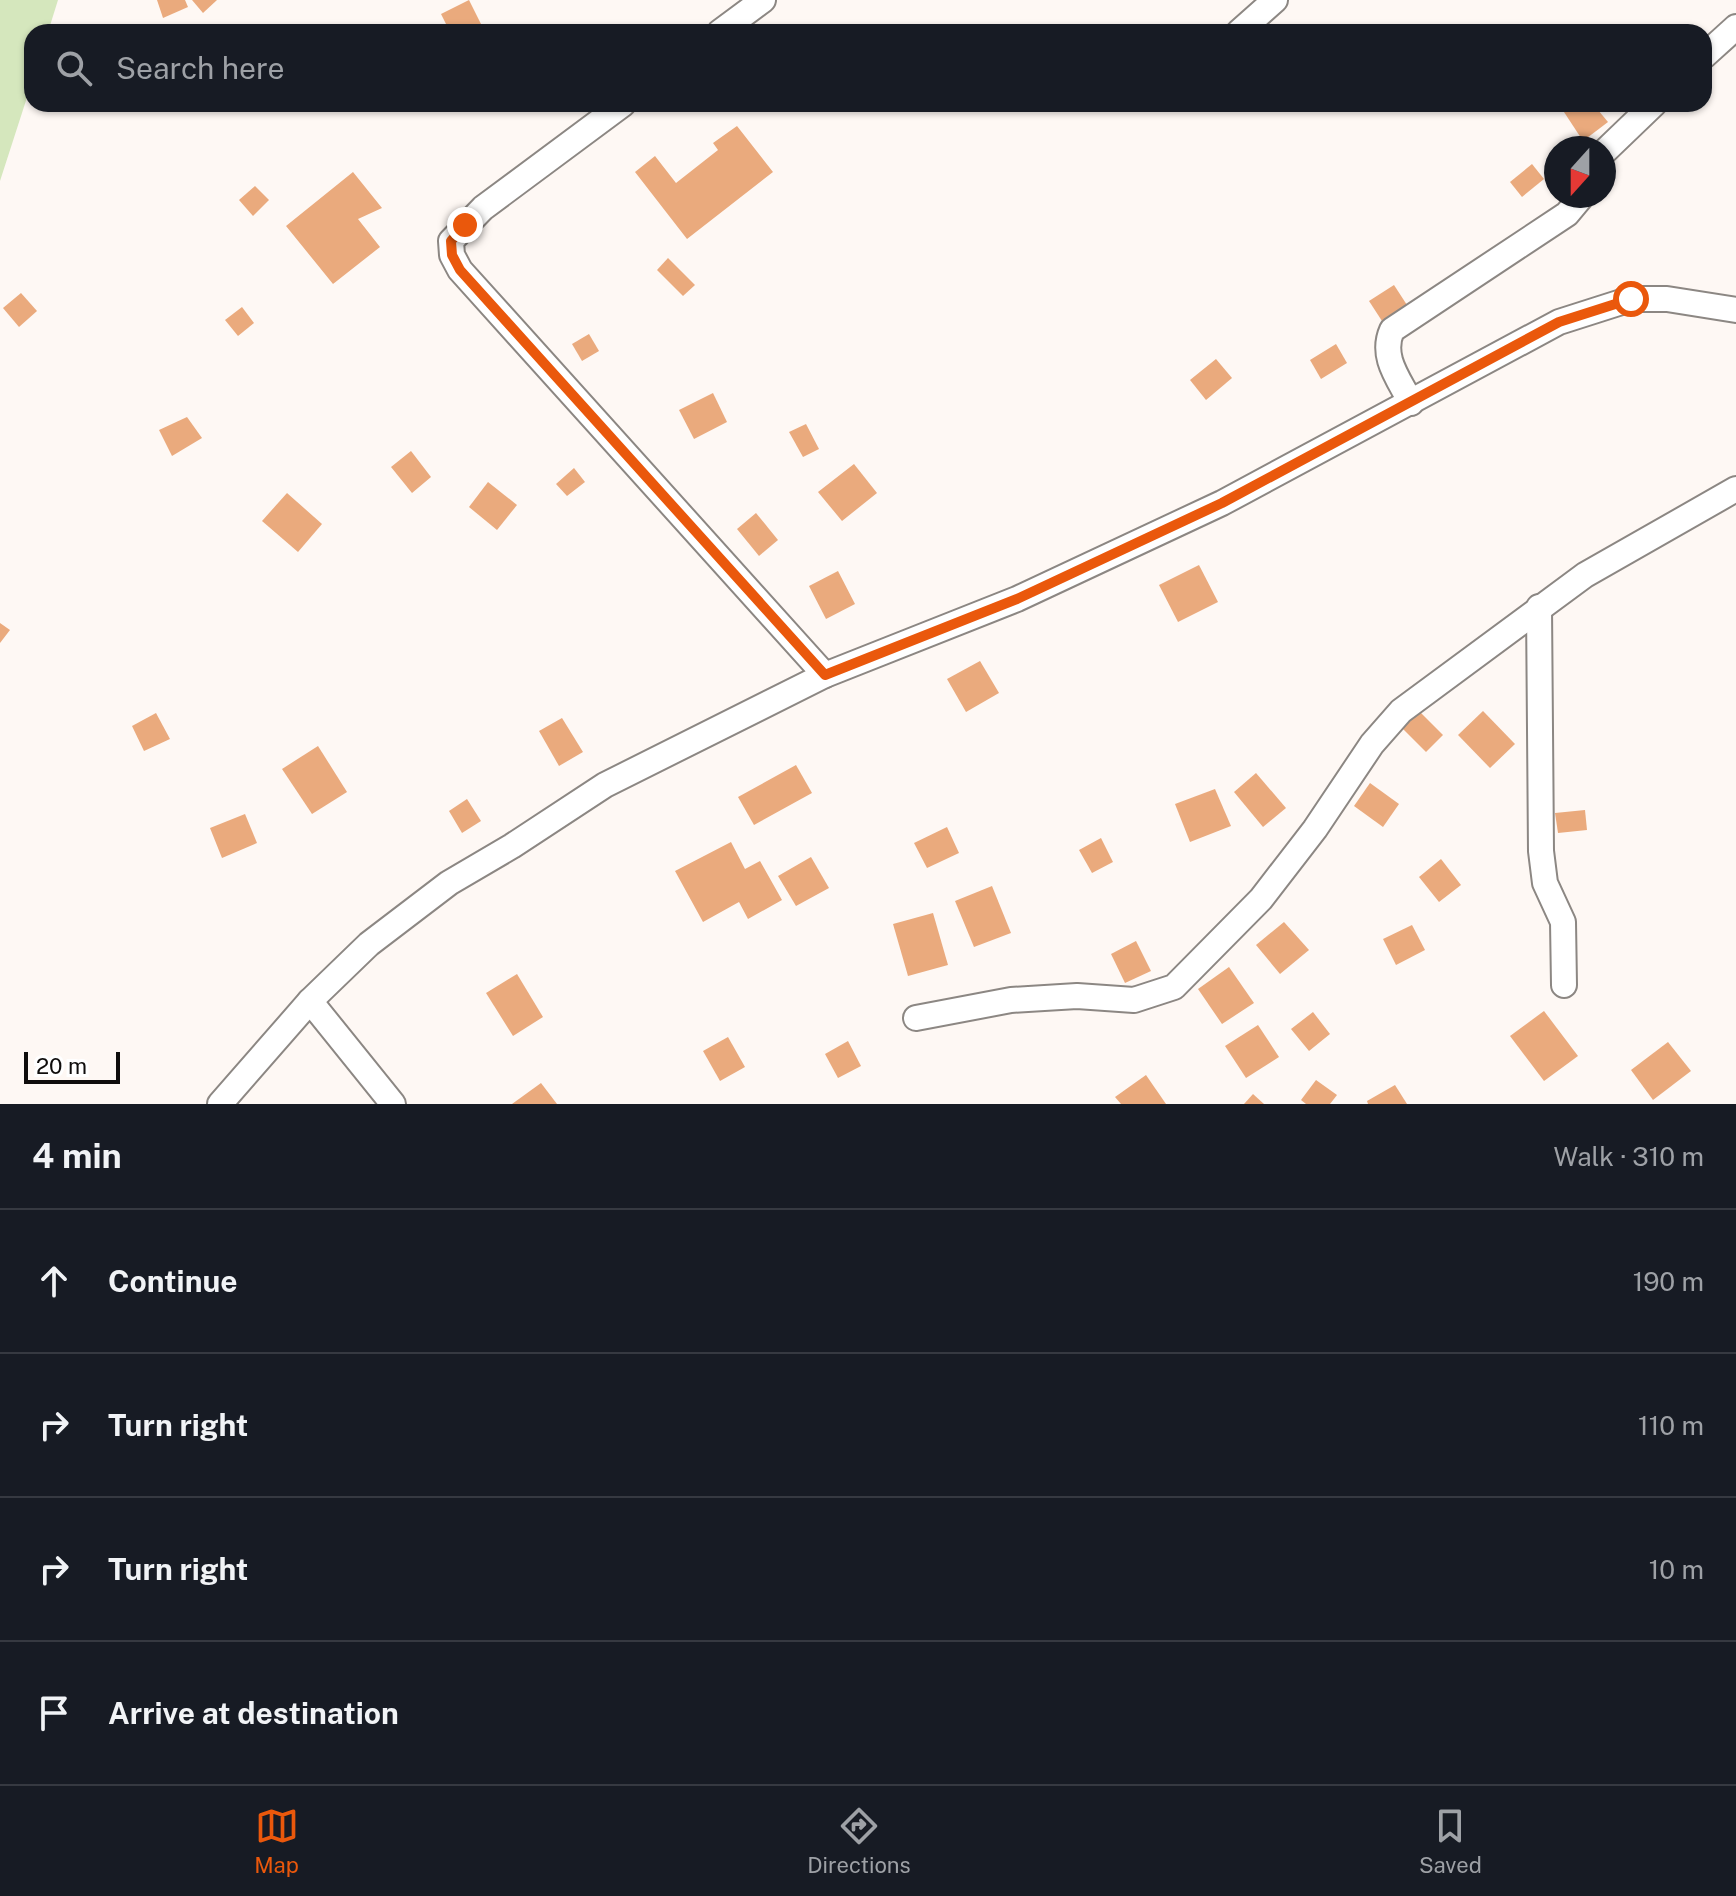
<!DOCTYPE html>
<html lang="en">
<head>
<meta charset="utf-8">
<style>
	:root { --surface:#171b24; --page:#242831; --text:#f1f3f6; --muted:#9ea1a6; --line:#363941; --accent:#ea580c }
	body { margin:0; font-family:"Public Sans",sans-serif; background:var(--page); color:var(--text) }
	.compass { position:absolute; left:1544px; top:136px; width:72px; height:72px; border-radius:50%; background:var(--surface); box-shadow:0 2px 6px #0004; rotate:201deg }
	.scale { position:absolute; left:24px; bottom:20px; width:96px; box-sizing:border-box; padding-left:8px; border:4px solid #0f0d0c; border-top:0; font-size:22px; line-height:28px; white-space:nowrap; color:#0f0d0c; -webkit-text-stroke:6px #fff; paint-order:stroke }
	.stop { position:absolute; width:24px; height:24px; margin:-18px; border:6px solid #ea580c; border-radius:50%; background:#fff }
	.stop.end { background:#ea580c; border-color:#fff; box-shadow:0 2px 8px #0008 }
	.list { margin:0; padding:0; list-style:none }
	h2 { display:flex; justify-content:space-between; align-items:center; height:104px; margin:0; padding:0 32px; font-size:34px }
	h2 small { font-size:26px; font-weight:400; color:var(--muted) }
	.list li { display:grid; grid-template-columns:52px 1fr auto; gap:24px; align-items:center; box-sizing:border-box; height:144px; padding:0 32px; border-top:2px solid var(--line) }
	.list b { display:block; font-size:30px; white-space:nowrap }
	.list em { font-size:26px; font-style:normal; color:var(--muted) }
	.icon { flex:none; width:44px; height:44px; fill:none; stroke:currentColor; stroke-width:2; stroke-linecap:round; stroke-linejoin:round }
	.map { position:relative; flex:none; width:1736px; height:1104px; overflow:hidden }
	.search { position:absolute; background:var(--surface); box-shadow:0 2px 6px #0004; left:24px; right:24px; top:24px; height:88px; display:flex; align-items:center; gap:20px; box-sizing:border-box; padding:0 28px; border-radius:24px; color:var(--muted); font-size:30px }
	.sheet { height:680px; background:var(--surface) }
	nav { display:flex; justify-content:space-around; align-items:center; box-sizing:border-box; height:112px; border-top:2px solid var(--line); background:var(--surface); font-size:22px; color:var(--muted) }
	nav a { display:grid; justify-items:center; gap:4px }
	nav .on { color:var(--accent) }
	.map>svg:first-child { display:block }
</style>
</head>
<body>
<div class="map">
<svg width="1736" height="1104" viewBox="0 0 1736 1104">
	<rect width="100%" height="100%" fill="#fef8f4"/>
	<!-- green -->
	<polygon fill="#d5e7bd" points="0,0 58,0 48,32 32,32 32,82 0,181"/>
	<!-- building -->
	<g fill="#eaaa7d">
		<polygon points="157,0 185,0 188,7 163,18"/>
		<polygon points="192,0 217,0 203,13"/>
		<polygon points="469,0 485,32 450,32 441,14"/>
		<polygon points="1572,104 1593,104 1608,122 1583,141 1564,112"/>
		<polygon points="737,126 773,172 687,239 635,172 655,156 676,183 718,150 713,143"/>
		<polygon points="1532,164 1544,179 1522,197 1510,182"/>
		<polygon points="353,172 382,208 358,219 380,247 333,284 286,226"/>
		<polygon points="255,186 269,200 253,216 239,200"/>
		<polygon points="668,258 695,285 683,296 657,270"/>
		<polygon points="1394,285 1407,305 1382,321 1369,301"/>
		<polygon points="21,293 37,311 19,327 3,308"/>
		<polygon points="242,307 254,323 238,336 225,320"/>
		<polygon points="589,334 599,351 582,361 572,344"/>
		<polygon points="1336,344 1347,363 1321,379 1310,360"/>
		<polygon points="1216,359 1232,378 1206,400 1190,380"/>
		<polygon points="713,393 727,422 694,439 679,410"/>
		<polygon points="187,417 202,438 172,456 159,430"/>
		<polygon points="806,424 819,449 803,457 789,432"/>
		<polygon points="411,451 431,477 412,493 391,467"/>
		<polygon points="854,464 877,493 842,521 818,492"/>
		<polygon points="574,468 585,482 567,496 556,484"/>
		<polygon points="488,482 517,505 497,530 469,507"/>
		<polygon points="287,493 322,524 298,552 262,521"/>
		<polygon points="756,513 778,540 759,556 737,529"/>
		<polygon points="1199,565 1218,602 1178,622 1159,585"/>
		<polygon points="838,571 855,604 826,619 809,586"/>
		<polygon points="0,623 10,630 0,643"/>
		<polygon points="980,661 999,693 966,712 947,679"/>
		<polygon points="1419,711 1443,735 1426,752 1402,728"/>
		<polygon points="1483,711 1515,744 1490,768 1458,735"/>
		<polygon points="156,713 170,739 144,751 132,726"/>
		<polygon points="562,718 583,752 559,766 539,731"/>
		<polygon points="318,746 347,792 312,814 282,769"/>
		<polygon points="796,765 812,793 754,825 738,797"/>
		<polygon points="1256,773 1286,808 1263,827 1234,792"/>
		<polygon points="1370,783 1399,804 1383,827 1354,806"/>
		<polygon points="1215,789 1231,826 1190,842 1175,804"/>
		<polygon points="467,799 481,821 462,833 449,811"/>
		<polygon points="1585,810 1587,830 1558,833 1555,813"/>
		<polygon points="245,814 257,843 222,858 210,828"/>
		<polygon points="947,827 959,853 927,868 914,843"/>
		<polygon points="1101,838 1113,862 1092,873 1079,850"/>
		<polygon points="731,842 745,869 760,861 782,900 748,919 739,902 703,922 675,871"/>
		<polygon points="811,857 829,888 796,906 778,876"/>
		<polygon points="1441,859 1461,885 1439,902 1419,877"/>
		<polygon points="992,886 1011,933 974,947 955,901"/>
		<polygon points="933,913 948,965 908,976 893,924"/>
		<polygon points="1284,922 1309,950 1280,974 1256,945"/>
		<polygon points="1412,925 1425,950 1396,965 1383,939"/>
		<polygon points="1136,941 1151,971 1125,983 1111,954"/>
		<polygon points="1229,967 1254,1003 1222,1024 1198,989"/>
		<polygon points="517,974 543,1017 513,1036 486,993"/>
		<polygon points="1544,1011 1578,1056 1544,1081 1510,1036"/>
		<polygon points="1313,1012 1330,1034 1309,1051 1291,1029"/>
		<polygon points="1258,1025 1279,1057 1246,1078 1225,1046"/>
		<polygon points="728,1037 745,1067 720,1081 703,1051"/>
		<polygon points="848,1041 861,1066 838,1078 825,1054"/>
		<polygon points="1668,1042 1691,1071 1653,1100 1631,1070"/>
		<polygon points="1146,1075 1166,1104 1121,1104 1115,1097"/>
		<polygon points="1316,1080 1337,1095 1330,1104 1306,1104 1301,1100"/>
		<polygon points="541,1083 557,1104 512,1104"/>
		<polygon points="1395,1085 1407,1104 1368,1104 1367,1101"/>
		<polygon points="1253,1094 1264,1104 1244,1104"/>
	</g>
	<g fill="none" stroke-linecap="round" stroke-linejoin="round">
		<defs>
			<g id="street">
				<polyline points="720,32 763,0"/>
				<polyline points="1239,32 1275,0"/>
				<polyline points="1704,56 1736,27"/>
				<polyline points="623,104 483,208 451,241 452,255 460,270 825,675"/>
				<polyline points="1604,152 1654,104"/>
				<path d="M1411 403C1399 379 1380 357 1392 330L1567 214 1582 196"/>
				<polyline points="1539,607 1541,851 1545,883 1563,922 1564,985"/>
				<polyline points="310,1001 393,1104"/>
				<polyline points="916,1018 1011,1000 1077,996 1134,1000 1174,987 1261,899 1315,829 1372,744 1401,711 1585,575 1736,489"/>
				<polyline points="220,1104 310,1001 369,944 449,883 512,846 605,785 825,675 1017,599 1222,503 1559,322 1631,299 1667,299 1736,310"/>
			</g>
		</defs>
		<!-- street casing -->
		<use href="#street" stroke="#8c8783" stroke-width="28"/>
		<!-- street -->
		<use href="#street" stroke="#fff" stroke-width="24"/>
	</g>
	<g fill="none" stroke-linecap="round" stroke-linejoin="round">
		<!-- route -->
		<polyline stroke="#ea580c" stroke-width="10" points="465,225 451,241 452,255 460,270 825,675 1017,599 1222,503 1559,322 1631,299"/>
	</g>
</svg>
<svg class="compass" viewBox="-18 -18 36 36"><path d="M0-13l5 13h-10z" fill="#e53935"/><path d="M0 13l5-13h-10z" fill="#9ea1a6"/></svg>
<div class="scale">20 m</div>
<div class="stop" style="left:1631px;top:299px"></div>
<div class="stop end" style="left:465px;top:225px"></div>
<div class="search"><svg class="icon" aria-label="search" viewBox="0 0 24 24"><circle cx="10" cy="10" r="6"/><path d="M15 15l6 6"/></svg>Search here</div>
</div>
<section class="sheet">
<h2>4 min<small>Walk · 310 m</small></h2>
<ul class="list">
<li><svg class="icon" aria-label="ahead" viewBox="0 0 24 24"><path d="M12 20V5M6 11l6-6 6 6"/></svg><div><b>Continue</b></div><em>190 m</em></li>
<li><svg class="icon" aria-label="right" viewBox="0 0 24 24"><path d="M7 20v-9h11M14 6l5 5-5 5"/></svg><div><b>Turn right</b></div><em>110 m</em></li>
<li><svg class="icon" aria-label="right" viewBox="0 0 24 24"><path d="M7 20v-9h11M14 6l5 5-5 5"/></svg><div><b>Turn right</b></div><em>10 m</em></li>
<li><svg class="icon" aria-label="arrive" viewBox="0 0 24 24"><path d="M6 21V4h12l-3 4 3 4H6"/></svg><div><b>Arrive at destination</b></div></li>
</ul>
</section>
<nav>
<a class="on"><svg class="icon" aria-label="map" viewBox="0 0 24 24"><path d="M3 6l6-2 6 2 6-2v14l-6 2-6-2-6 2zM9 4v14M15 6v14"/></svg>Map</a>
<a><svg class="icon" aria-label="directions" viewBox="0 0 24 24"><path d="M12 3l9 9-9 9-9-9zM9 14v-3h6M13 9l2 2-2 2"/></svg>Directions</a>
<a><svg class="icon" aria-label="saved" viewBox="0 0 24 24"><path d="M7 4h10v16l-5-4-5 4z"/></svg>Saved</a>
</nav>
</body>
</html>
